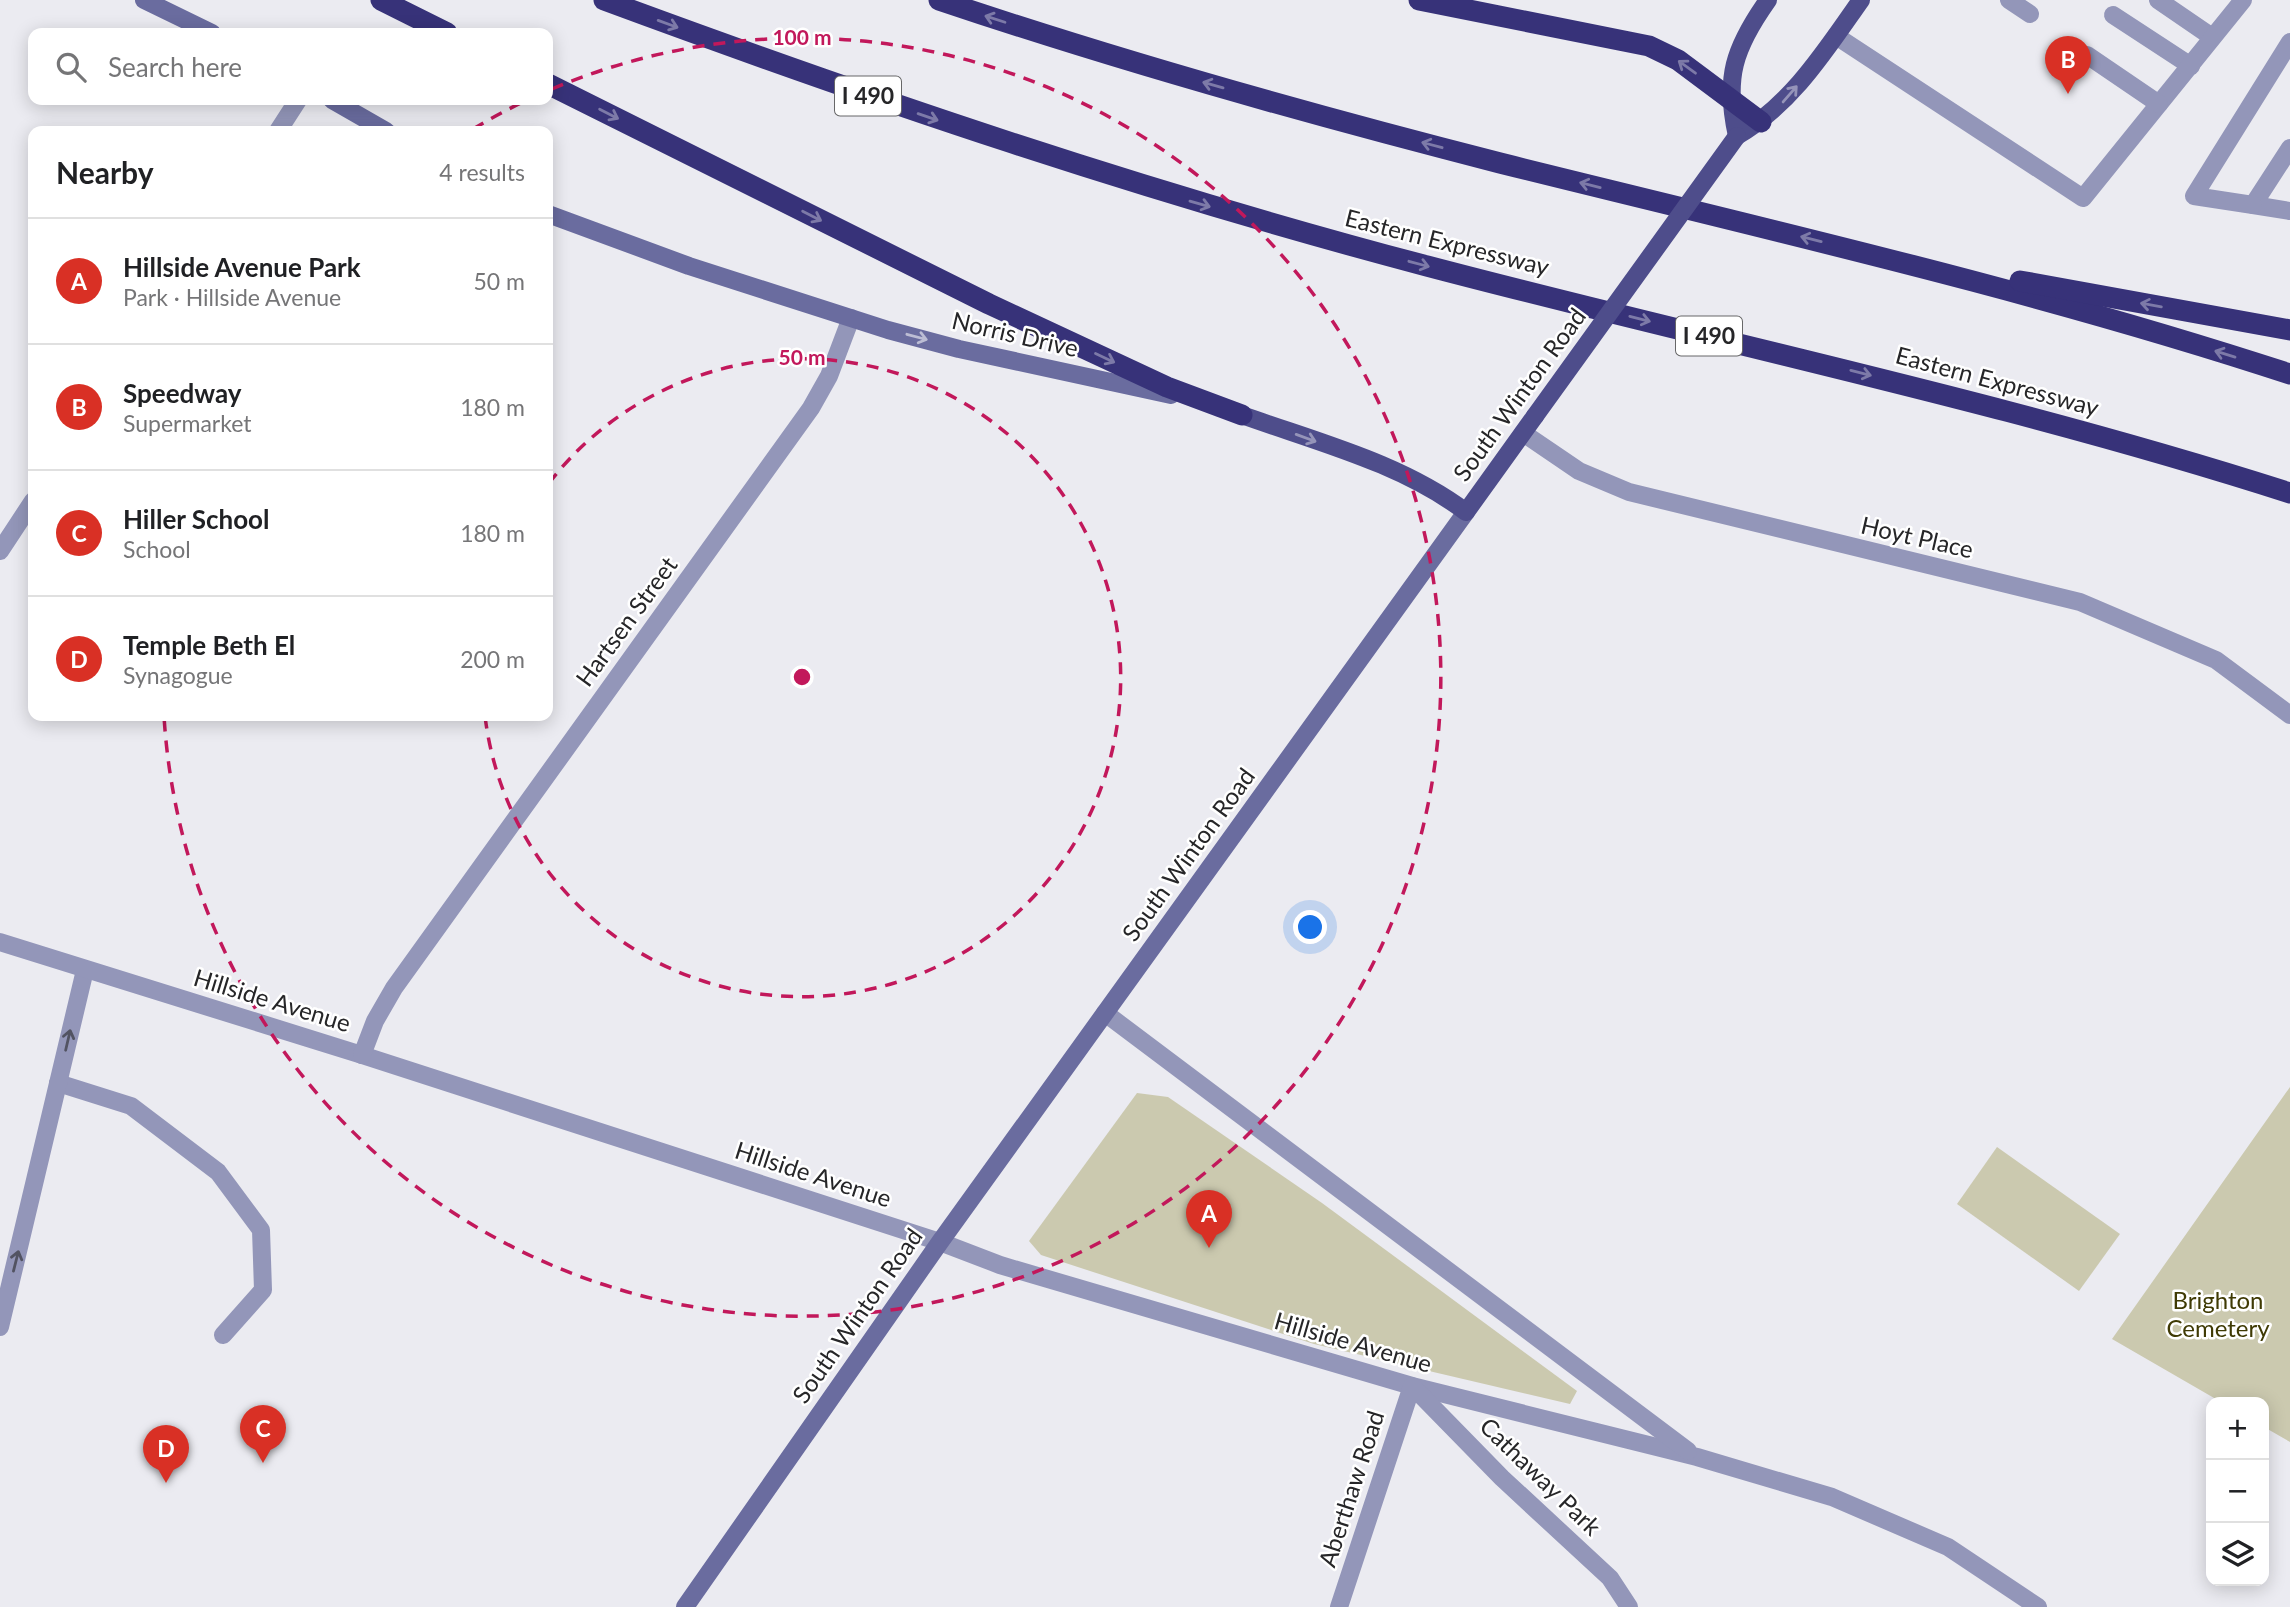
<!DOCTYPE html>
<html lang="en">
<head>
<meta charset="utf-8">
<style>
	:root { --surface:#fff; --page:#f6f6f6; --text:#202124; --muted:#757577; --line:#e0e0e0; --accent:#d93025 }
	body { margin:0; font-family:Lato,sans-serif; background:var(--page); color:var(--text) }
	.controls { position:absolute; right:21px; bottom:21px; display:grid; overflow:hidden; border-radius:14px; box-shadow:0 4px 18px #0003 }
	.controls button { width:63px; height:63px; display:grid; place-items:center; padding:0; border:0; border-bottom:2px solid var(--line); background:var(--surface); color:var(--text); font:35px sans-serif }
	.you { position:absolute; left:1311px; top:928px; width:24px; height:24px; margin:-18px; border:5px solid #fff; border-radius:50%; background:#1a73e8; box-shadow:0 0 0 10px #1a73e833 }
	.badge { display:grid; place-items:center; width:46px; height:46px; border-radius:50%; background:var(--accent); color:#fff; font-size:23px; font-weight:700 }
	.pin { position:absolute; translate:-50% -58px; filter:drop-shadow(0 2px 4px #0008) }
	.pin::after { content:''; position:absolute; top:37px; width:24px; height:21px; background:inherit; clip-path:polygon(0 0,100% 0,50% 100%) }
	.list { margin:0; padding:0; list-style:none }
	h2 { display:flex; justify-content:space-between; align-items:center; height:91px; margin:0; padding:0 28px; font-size:30px }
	h2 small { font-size:23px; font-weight:400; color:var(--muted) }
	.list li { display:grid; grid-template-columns:46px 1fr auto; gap:21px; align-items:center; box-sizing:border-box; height:126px; padding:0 28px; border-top:2px solid var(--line) }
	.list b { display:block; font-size:26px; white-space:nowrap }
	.list p { margin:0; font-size:23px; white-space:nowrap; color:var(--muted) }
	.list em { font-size:23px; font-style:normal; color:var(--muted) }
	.icon { flex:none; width:38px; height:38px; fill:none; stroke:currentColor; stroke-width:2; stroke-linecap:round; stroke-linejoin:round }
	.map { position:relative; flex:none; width:2290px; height:1607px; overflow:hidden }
	.search { position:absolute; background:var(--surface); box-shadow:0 4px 18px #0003; left:28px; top:28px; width:525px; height:77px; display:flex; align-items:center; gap:18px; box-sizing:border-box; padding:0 24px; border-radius:14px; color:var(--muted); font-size:26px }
	.panel { position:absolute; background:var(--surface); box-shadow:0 4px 18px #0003; left:28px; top:126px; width:525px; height:595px; border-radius:14px }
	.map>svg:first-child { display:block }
</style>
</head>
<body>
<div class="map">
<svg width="2290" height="1607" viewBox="0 0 2290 1607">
	<rect width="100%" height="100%" fill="#ebebf1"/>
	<!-- green -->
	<g fill="#cbc9af">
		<polygon points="2290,1087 2290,1442 2264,1427 2264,1402 2221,1402 2112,1339"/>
		<polygon points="1137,1093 1168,1097 1322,1203 1577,1391 1570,1404 1314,1344 1041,1255 1029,1241"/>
		<polygon points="1997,1147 2120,1234 2079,1291 1957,1204"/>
	</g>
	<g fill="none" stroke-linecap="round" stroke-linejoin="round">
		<!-- lane -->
		<g stroke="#9396b9" stroke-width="18">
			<polyline points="2009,0 2030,14"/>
			<polyline points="2158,0 2212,37"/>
			<polyline points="2113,15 2191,66"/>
			<polyline points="1836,36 2083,198 2243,0"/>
			<polyline points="2087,55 2159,104"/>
			<polyline points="2290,148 2253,205 2290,211"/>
			<polyline points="2253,205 2194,196 2290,42"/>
			<polyline points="58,1083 131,1106 218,1172 261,1230 263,1290 223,1335"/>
			<polyline points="0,1327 85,970"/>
		</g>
		<!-- street -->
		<g stroke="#9396b9" stroke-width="18">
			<polyline points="278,131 298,100"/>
			<polyline points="1523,433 1579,471 1629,492 2080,602 2216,660 2290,715"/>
			<polyline points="0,551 33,501"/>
			<polyline points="0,942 362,1055 940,1242 1000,1265 1412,1386 1697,1457 1832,1497 1948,1547 2038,1607"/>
			<polyline points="1105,1013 1688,1451"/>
			<polyline points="362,1055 375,1021 394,988 811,408 829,376 851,318"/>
			<polyline points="1339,1607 1412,1386 1502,1478 1610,1578 1629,1607"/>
		</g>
		<!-- secondary -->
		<g stroke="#6a6c9f" stroke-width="18">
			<polyline points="144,0 212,33"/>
			<polyline points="332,100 386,131"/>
			<polyline points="548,214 689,266 888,330 959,349 1171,395"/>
			<polyline points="685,1607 940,1242 1466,512"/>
		</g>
		<!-- primary -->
		<g stroke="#4e4d8b" stroke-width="18">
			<path d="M1768 0C1734 48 1724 78 1737 136 1792 104 1825 51 1861 0"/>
			<path d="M1242 415C1317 442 1401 463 1466 512L1535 416"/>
		</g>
		<!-- highway -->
		<g stroke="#373279" stroke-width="21">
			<polyline points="381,0 447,33"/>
			<path d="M604 0C877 101 1146 192 1427 266 1715 342 2007 402 2290 493"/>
			<path d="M939 0C1123 62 1312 115 1500 163 1765 229 2031 289 2290 374"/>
			<polyline points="1419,0 1649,46 1678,60 1761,122"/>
			<polyline points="548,84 989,304 1167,387 1242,415"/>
			<polyline points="2020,281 2290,330"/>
		</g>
		<!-- primary-bridge -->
		<polyline stroke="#4e4d8b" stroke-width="18" points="1535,416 1737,136"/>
	</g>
	<!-- one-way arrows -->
	<defs><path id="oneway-shaft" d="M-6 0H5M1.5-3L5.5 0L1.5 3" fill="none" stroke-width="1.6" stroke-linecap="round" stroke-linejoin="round" transform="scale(1.75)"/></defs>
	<g stroke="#7d7aa8">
		<use href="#oneway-shaft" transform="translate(995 19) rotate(-162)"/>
		<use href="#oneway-shaft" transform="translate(668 24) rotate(20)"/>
		<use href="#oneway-shaft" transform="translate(1687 67) rotate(-144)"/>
		<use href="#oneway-shaft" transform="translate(1213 85) rotate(-164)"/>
		<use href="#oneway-shaft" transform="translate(609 114) rotate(27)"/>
		<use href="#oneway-shaft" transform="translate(928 117) rotate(19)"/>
		<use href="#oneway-shaft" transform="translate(1432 145) rotate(-165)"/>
		<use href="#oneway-shaft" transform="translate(1590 185) rotate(-166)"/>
		<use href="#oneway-shaft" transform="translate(1200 204) rotate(16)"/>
		<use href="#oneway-shaft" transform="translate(812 216) rotate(27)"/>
		<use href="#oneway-shaft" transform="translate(1811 239) rotate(-166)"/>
		<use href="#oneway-shaft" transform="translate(1419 264) rotate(15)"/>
		<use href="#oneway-shaft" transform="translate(2151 305) rotate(-170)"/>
		<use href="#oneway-shaft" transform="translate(1640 319) rotate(14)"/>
		<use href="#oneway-shaft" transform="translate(2225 354) rotate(-163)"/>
		<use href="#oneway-shaft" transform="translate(1105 358) rotate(25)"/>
		<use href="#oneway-shaft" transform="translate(1861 373) rotate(14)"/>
	</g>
	<g stroke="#9594b9">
		<use href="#oneway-shaft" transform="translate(1790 94) rotate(-49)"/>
		<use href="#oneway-shaft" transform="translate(1306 438) rotate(20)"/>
	</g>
	<use stroke="#bcbdd4" href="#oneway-shaft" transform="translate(917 337) rotate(15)"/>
	<g stroke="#525362">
		<use href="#oneway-shaft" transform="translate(68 1040) rotate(-77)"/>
		<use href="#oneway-shaft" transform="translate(16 1261) rotate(-76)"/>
	</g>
	<!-- distance rings -->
	<g fill="none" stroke="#c2185b" stroke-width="3.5" stroke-dasharray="12 9">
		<path d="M549 483A319 319 0 1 1 485 716"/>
		<path d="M473 129A639 639 0 0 1 527 100M552 89A639 639 0 1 1 164 716"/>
	</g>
	<g text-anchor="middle" stroke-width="5" stroke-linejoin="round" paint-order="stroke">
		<!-- shield labels -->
		<g fill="#fff" stroke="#676768" stroke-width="2">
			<rect x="835" y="76.5" width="66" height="39" rx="5"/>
			<rect x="1676" y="316.5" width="66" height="39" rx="5"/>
		</g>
		<g font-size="23" font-weight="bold" fill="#262628">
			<text x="868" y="104">I 490</text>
			<text x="1709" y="344">I 490</text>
		</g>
		<!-- street labels -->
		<g font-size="24" fill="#262628" stroke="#fff">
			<text transform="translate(1447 243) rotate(14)" y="8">Eastern Expressway</text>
			<text transform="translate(1015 335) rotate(13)" y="8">Norris Drive</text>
			<text transform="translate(1997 382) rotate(15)" y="8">Eastern Expressway</text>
			<text transform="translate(1520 395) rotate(-54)" y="8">South Winton Road</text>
			<text transform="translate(1917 538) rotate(13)" y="8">Hoyt Place</text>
			<text transform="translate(627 622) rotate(-54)" y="8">Hartsen Street</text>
			<text transform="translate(1189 855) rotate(-54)" y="8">South Winton Road</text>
			<text transform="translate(272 1001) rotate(17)" y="8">Hillside Avenue</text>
			<text transform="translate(813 1175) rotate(18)" y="8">Hillside Avenue</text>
			<text transform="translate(858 1316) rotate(-55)" y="8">South Winton Road</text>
			<text transform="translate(1353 1343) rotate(16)" y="8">Hillside Avenue</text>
			<text transform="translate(1540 1477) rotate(44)" y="8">Cathaway Park</text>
			<text transform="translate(1352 1489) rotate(-72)" y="8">Aberthaw Road</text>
		</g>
		<!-- park labels -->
		<g font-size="24" fill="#3f3a04" stroke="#fff">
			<text x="2218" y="1309">Brighton<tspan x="2218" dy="28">Cemetery</tspan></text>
		</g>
	</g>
	<circle cx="802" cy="677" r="10" fill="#c2185b" stroke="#fff" stroke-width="3.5"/>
	<g font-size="21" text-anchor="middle" font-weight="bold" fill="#c2185b" stroke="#fff" stroke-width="5" stroke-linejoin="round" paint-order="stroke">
		<text x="802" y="45">100 m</text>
		<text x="802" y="365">50 m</text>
	</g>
</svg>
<div class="controls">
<button>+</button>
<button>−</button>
<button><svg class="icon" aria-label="layers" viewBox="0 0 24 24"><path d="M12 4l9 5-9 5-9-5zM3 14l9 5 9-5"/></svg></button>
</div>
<div class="you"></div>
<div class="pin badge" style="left:1209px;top:1248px">A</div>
<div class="pin badge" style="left:2068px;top:94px">B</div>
<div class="pin badge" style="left:263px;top:1463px">C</div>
<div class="pin badge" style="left:166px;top:1483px">D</div>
<div class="search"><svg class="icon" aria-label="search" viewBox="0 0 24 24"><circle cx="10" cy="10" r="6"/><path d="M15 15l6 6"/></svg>Search here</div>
<section class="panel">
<h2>Nearby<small>4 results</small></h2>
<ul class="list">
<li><span class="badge">A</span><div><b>Hillside Avenue Park</b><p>Park · Hillside Avenue</p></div><em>50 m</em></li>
<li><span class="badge">B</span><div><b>Speedway</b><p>Supermarket</p></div><em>180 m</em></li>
<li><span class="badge">C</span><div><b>Hiller School</b><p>School</p></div><em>180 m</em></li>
<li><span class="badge">D</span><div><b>Temple Beth El</b><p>Synagogue</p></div><em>200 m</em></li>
</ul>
</section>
</div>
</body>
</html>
